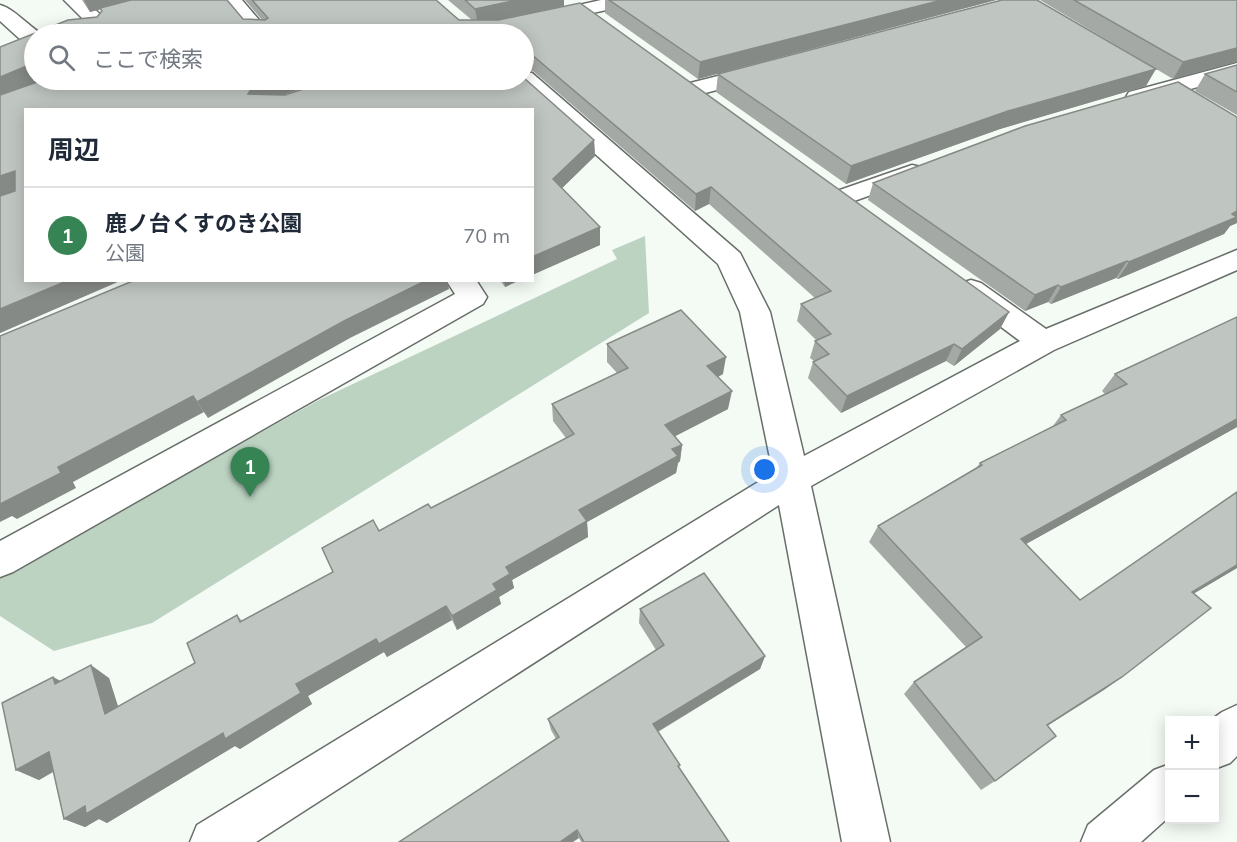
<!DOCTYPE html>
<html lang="ja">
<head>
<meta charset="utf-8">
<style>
	:root { --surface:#fff; --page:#f2f2f3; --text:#1f2937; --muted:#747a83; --line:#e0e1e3; --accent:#368454 }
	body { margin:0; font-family:Mulish,"Noto Sans JP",sans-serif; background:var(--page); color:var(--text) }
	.controls { position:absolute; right:18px; bottom:18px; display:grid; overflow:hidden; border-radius:0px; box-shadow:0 3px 15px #0003 }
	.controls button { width:54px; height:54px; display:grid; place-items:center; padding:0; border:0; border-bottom:2px solid var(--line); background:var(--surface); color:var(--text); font:30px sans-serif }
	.you { position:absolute; left:765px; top:470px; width:21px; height:21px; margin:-15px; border:4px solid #fff; border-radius:50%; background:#1a73e8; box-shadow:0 0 0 9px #1a73e833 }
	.badge { display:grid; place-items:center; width:39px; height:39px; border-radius:50%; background:var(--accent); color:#fff; font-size:20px; font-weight:700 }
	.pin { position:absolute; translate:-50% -50px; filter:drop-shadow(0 2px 3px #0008) }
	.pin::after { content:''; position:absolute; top:32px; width:21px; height:18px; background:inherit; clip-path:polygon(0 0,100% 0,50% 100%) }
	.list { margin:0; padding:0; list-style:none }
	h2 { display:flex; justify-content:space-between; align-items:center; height:78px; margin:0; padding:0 24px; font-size:26px }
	h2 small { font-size:20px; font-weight:400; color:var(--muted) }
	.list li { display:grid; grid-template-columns:39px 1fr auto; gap:18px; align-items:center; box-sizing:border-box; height:96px; padding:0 24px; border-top:2px solid var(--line) }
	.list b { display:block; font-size:22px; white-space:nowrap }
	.list p { margin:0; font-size:20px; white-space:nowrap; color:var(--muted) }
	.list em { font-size:20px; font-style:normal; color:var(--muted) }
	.icon { flex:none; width:33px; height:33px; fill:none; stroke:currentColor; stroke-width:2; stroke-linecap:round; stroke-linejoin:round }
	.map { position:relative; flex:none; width:1237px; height:842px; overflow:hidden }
	.search { position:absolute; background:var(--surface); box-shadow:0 3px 15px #0003; left:24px; top:24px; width:510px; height:66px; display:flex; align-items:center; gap:15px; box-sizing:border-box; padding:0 21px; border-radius:33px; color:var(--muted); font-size:22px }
	.panel { position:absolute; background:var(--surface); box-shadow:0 3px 15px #0003; left:24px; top:108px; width:510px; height:174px; border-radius:0px }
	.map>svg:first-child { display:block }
</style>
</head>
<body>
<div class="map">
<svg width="1237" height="842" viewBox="0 0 1237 842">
	<rect width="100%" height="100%" fill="#f4fbf5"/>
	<!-- green -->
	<polygon fill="#bcd3c2" points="645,236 649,313 152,623 54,651 0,616 0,578 319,400 617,259 612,250"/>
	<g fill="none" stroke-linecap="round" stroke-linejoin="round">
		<defs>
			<g id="minor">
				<polygon points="64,0 84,0 101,15 112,34 92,34 86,22"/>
				<polygon points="223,0 242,0 271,34 251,34"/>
				<polygon points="601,0 635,0 633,4 499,34 465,34 468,30"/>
				<path d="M0 5C15 9 29 27 42 34H34V43L22 41 0 21Z"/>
				<polygon points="1237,63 1237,76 1137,104 1129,102 1126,97 1129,92"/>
				<polygon points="762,65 770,66 773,71 770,76 694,96 686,94 683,89 686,84"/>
				<polygon points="524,72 532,73 740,253 770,312 804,456 1020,341 961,297 957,290 961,283 971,280 981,283 1046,329 1237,250 1237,270 1054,350 811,486 890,842 842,842 779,505 256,842 190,842 197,825 773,473 740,312 718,264 516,83 514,80 524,80"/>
				<polygon points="912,165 921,167 924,172 921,177 843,205 834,202 830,197 834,192"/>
				<polygon points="446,280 476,280 487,297 483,304 13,572 0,577 0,541 455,294"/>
			</g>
			<g id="tertiary">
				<polygon points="1237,705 1237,756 1230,763 1214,769 1214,720 1211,720 1222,712"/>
				<polygon points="1170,764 1170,816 1141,842 1081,842 1088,825 1154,770"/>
			</g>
		</defs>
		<!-- minor casing -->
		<use href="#minor" stroke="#686e69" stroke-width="3"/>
		<!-- tertiary casing -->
		<use href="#tertiary" stroke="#686e69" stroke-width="3"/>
		<!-- minor -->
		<use href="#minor" fill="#fff" fill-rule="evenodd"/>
		<!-- tertiary -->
		<use href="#tertiary" fill="#fff" fill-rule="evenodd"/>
	</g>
	<!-- wall -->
	<g fill="#a4a9a5">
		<polygon points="82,0 227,0 243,19 262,20 245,0 436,0 459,20 472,20 448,0 564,0 564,6 499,20 580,3 1009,312 1000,329 954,366 946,361 841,413 808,378 813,362 814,361 810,358 815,341 816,340 797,321 801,304 815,298 709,204 695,211 533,71 524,70 524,72 524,34 34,34 34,80 327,80 281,95 285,95 330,80 524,80 524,78 594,140 595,156 562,188 600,227 600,245 532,275 532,110 26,110 26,280 122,280 0,333 0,47 68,20 97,17 102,11 101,9 90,12"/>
		<polygon points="605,0 996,0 698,79 605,13"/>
		<polygon points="1040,0 1237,0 1173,79"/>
		<polygon points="1237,65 1237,115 1195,91 1205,74"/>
		<polygon points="718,74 1146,86 1000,129 846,184 716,92"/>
		<polygon points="1237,117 1237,223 1230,226 1224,234 1118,279 1116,278 1051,304 1048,302 1025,311 868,200 873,183"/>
		<polygon points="500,280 520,280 505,287"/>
		<polygon points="1237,317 1237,427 1026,544 1080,600 1237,492 1237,568 1194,593 1122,677 1047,726 995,781 981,790 904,694 914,682 966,647 869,542 878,526 977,467 980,463 1053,426 1061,415 1105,394 1102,391 1115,374"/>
		<polygon points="607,344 723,374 718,377 728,409 675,436 682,445 680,461 678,463 676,473 587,522 588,537 512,580 514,588 499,597 501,604 457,630 452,620 387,657 384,652 308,696 312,704 240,749 235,746 107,823 99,819 85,827 64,819 53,772 39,780 16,770 53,677 61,681 109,678 118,707 195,663 237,615 242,621 333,572 379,531 431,508 566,438 553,421 552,404 617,373 607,362"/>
		<polygon points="640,609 765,656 760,669 658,732 679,768 729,842 581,842 579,838 556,739 551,730 548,719 656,650 639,623"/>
	</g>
	<!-- shaded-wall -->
	<g fill="#868a86">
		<polygon points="84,0 138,0 90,12"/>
		<polygon points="517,0 564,0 564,6 478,25 475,9"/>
		<polygon points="942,0 996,0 698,79 700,62"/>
		<polygon points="1237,48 1237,62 1173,79 1183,62"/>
		<polygon points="34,63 34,80 44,80 0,98 0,77"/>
		<polygon points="1156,69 1146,86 1000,129 846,184 851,166 1008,111"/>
		<polygon points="273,80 327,80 259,103 248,94 253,86"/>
		<polygon points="594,140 595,156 554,196 553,179"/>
		<polygon points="15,171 26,189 0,196 0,176"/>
		<polygon points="711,187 709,204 695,211 696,194"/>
		<polygon points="1237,211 1237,223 1230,226 1224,234 1118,279 1129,262"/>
		<polygon points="600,227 600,245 532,275 532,257"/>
		<polygon points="1127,261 1116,278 1051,304 1061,287"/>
		<polygon points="69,280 122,280 0,333 0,309"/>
		<polygon points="427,280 447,280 449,289 350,338 208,418 197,402 344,321"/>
		<polygon points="504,280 520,280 505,287"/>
		<polygon points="1058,285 1048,302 1025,311 1035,295"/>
		<polygon points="1009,312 1000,329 954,366 962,349"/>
		<polygon points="954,344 946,361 841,413 847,396"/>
		<polygon points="726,357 723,374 705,384 707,366"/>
		<polygon points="732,391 728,409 664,442 665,425"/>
		<polygon points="193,396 204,412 73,482 76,488 17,519 12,516 0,522 0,502 58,467"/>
		<polygon points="1237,419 1237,427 1008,554 1021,539"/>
		<polygon points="682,445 680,461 678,463 676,473 587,522 588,537 512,580 514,588 499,597 501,604 457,630 452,616 493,584 506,567 579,510 672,449"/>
		<polygon points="1237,565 1237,568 1173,606 1192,592"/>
		<polygon points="446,606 452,620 387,657 384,652 308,696 312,704 240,749 235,746 107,823 99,819 85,827 64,819 296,684 376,639"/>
		<polygon points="765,656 760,669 652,735 653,724"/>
		<polygon points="91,665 109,678 124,725 105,714"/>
		<polygon points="53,677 73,689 55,684"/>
		<polygon points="1122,677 1104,690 1031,736 1047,725"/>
		<polygon points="49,752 70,762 39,780 16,770"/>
		<polygon points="577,830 579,838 573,842 560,842"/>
	</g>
	<!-- building -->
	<g fill="#bfc5c0" stroke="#868a86" stroke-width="1.5">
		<polygon points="131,0 227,0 243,19 265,20 268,18 252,0 436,0 459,20 498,20 580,3 1009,312 962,349 954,344 847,396 813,362 829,354 815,341 831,334 801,304 831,291 711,187 696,194 532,55 524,54 524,34 34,34 34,63 0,77 0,47 68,20 97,17 102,11 100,8"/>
		<polygon points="465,0 517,0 475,9"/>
		<polygon points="609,0 942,0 700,62"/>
		<polygon points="1002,0 1037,0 1156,69 1008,111 851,166 718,74"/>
		<polygon points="1074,0 1237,0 1237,48 1183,62"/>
		<polygon points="1237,65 1237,92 1205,74"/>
		<polygon points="524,78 594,140 553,179 600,227 532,257 532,110 26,110 26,280 69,280 0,309 0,196 15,191 15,171 0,176 0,95 43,80 273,80 253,86 248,94 285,95 330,80 524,80"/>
		<polygon points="1178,82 1237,117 1237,211 1232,214 1237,217 1129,262 1127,261 1061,287 1058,285 1035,295 873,183 1025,126"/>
		<polygon points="135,280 427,280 344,321 197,402 193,396 58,467 61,473 0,504 0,336"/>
		<polygon points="681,310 726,357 707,366 732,391 665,425 682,445 672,449 678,456 579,510 587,521 506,567 510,574 493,584 497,590 452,616 446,606 379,644 376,639 296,684 301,693 225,739 223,733 86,814 85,806 64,819 49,752 16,770 2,703 53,677 55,684 91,665 105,714 195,663 187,643 237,615 240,622 333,572 322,548 373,520 379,531 428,504 431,508 574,434 552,404 628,368 607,344"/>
		<polygon points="1237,317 1237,419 1021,539 1080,600 1237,492 1237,565 1192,592 1211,608 1122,677 1047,725 1056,736 995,781 914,682 982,637 878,526 982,465 980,463 1066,420 1061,415 1127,384 1115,374"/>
		<polygon points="704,573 765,656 653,724 680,765 678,766 729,842 584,842 577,830 560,842 399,842 559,737 548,719 664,645 640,609"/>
	</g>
</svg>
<div class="controls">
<button>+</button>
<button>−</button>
</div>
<div class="you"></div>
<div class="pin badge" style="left:250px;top:497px">1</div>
<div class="search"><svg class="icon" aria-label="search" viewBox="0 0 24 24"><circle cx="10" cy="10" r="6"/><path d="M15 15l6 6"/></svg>ここで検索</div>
<section class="panel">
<h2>周辺<small></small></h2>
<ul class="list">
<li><span class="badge">1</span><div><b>鹿ノ台くすのき公園</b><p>公園</p></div><em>70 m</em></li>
</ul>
</section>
</div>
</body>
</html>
